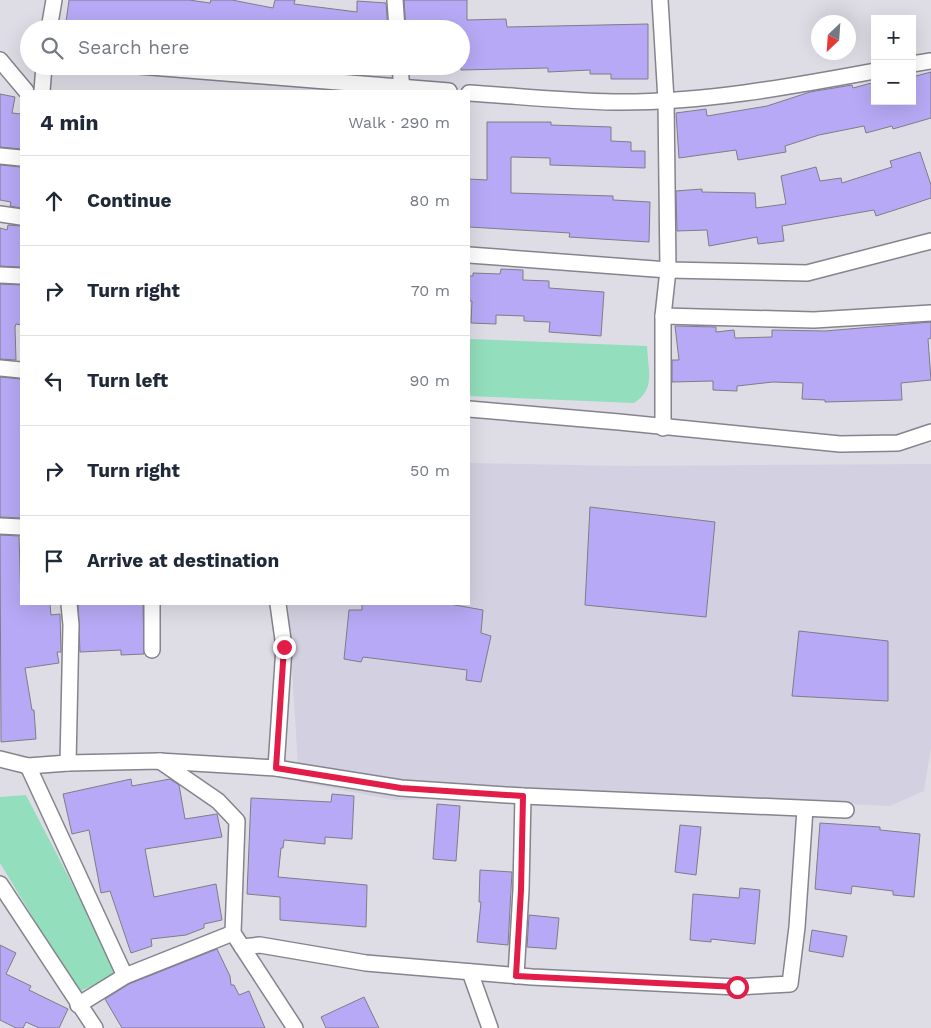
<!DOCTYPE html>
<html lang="en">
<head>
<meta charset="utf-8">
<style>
	:root { --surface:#fff; --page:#f6f6f7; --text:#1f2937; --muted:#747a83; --line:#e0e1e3 }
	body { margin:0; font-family:"Work Sans",sans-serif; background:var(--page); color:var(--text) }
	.controls { position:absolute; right:15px; top:15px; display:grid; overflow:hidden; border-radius:0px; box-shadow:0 5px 20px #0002 }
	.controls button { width:45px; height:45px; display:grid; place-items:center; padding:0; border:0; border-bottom:1px solid var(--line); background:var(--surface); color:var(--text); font:25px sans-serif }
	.compass { position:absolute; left:811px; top:15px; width:45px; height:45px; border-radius:50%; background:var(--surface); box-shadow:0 5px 20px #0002; rotate:205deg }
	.stop { position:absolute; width:15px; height:15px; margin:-11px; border:4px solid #e11d48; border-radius:50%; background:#fff }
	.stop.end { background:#e11d48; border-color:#fff; box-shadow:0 1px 5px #0008 }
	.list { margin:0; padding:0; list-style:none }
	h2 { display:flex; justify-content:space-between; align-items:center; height:65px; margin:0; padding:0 20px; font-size:21px }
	h2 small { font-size:16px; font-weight:400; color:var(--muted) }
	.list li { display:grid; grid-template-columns:32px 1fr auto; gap:15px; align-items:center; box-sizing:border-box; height:90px; padding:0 20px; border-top:1px solid var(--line) }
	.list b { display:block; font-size:19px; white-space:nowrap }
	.list em { font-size:16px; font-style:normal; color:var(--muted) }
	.icon { flex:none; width:28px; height:28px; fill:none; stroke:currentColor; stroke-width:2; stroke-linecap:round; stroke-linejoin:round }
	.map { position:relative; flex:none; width:931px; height:1028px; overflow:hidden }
	.search { position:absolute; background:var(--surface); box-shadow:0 5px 20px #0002; left:20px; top:20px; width:450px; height:55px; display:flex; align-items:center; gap:12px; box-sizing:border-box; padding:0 18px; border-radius:28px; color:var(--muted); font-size:19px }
	.panel { position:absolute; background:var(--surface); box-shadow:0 5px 20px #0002; left:20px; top:90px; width:450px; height:515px; border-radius:0px }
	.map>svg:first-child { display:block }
</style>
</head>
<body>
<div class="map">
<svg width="931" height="1028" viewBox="0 0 931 1028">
	<rect width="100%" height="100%" fill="#dedde6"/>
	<!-- built -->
	<polygon fill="#d3d0e1" points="469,463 626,466 931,464 931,747 924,791 890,806 609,793 394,800 299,782 288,604 469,604"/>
	<!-- green -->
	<g fill="#93debd">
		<path d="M469 339 647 346C648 370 656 389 634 403L469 396Z"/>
		<polygon points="26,795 119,974 78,992 0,863 0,797"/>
	</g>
	<!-- building -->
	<g fill="#b7a9f5" stroke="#7f7d86">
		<polygon points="69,0 189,0 210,3 211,0 232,0 273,8 275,0 295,0 294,4 357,12 357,1 386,3 388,29 65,29"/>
		<polygon points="404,0 467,0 467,20 506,19 507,27 648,24 648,79 611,79 611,74 590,74 590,70 548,72 548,68 461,70 461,29 406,29"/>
		<polygon points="931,72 931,118 893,129 892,126 866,133 864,126 819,135 785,146 786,152 738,160 736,150 679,158 676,113 706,109 707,116 767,106 810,92 852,85 853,88 875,82 875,101 912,101 912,77"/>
		<polygon points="0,94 15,97 12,113 21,114 21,149 0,147"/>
		<polygon points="487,122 551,122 551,125 611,127 611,141 631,142 631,151 645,151 645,168 550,165 550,158 511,157 511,193 613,196 613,200 650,202 649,242 569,237 570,233 469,227 469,179 487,180"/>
		<polygon points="920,152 931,185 931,198 901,208 876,216 874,210 782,226 784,241 758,244 757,237 709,246 707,230 677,231 676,191 702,189 702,192 755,193 756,208 786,204 781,176 816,167 820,181 841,178 842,183 892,167 890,161"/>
		<polygon points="0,165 21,167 21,208 10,206 11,202 0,200"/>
		<polygon points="8,225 21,226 21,267 0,266 0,228 7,230"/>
		<polygon points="501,269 523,270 523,280 549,281 549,288 604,292 601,336 549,332 550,322 524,321 524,316 496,315 496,324 471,323 472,301 469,301 469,276 473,276 473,273 500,274"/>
		<polygon points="0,284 21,285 21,325 16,324 15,327 16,360 0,359"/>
		<polygon points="931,322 931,338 928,339 931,380 901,383 902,400 825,402 825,400 802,399 803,383 773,382 737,386 737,391 713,390 713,381 672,382 672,360 679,360 675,326 716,327 716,332 734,330 735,338 772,337 772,330 825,331"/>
		<polygon points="0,377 21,379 21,518 0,517"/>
		<polygon points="590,507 715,522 706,617 585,605"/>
		<polygon points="0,535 19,536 21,604 50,604 51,615 60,614 61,652 57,652 59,663 25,668 32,710 34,710 36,739 1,742"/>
		<polygon points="78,604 143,604 144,654 121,655 121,650 80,652"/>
		<polygon points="362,604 449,604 483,610 481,633 491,636 481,682 466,680 467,670 363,657 361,662 344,659 349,610 362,610"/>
		<polygon points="799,631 888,641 888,701 792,696"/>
		<polygon points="131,779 132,786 170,779 179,785 185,819 217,814 222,837 145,849 154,897 216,884 222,920 204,924 204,928 186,935 151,939 152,946 131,953 110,891 101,893 89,830 72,834 63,794"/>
		<polygon points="332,794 354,796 352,839 325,837 325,844 284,840 283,848 281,848 278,877 367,885 366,927 280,920 280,897 247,894 251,798 331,802"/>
		<polygon points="437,804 460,806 456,861 433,859"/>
		<polygon points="820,823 880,827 880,830 920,834 914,897 893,895 893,891 852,886 851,894 815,889"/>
		<polygon points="680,825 701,827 696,875 675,872"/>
		<polygon points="480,870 512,872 508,945 477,942 481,902 479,902"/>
		<polygon points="740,888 760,890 755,944 711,939 711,942 690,940 693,894 739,898"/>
		<polygon points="529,915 559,918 556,949 527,947"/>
		<polygon points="812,930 847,936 843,957 809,951"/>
		<polygon points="0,945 16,953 6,974 31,986 29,990 68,1009 59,1028 39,1028 26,1022 23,1028 16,1028 0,1020"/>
		<polygon points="217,949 230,976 231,985 234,985 239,995 249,991 265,1028 122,1028 105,999 129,984"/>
		<polygon points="364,997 379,1028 326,1028 321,1017"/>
	</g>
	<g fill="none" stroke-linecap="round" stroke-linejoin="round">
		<defs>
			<g id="street">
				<polyline points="395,0 397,29"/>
				<polyline points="660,0 666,100 668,270 663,316 663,428"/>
				<polyline points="49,29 54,0"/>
				<polyline points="0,60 26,91"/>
				<polyline points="912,64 931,61"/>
				<polyline points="138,66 449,91"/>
				<polyline points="400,66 402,91"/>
				<polyline points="42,91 44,66"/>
				<path d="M469 93C517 96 565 101 614 102 701 103 789 87 875 71"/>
				<polyline points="0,156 21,158"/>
				<polyline points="0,214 21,217"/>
				<polyline points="469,255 668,270 807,273 931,241"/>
				<polyline points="0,275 21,276"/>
				<polyline points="663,316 814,320 931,313"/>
				<polyline points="0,368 21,370"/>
				<polyline points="469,409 619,422 840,444 898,443 931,432"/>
				<polyline points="0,526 21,527"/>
				<polyline points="152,604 152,650"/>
				<polyline points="0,759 28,766 68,763 159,761 276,768 401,788 523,796 846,810"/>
				<polyline points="160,761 218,801 237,821 233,933 295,1028"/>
				<polyline points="68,763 71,625 69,604"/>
				<polyline points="28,766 125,976"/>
				<polyline points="276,768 284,647 278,604"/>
				<polyline points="0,884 95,1028"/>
				<polyline points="242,947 260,945 366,963 532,977 737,987 790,984 797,927 805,809"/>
				<polyline points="470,972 490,1028"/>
				<polyline points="516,976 521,890 523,796"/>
				<polyline points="78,1005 125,976 233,933"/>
			</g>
		</defs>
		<!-- street casing -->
		<use href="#street" stroke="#85838c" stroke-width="18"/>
		<!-- street -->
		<use href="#street" stroke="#fff" stroke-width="15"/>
	</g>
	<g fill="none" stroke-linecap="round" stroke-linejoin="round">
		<!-- route -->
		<polyline stroke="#e11d48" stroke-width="6" points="284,647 276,768 401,788 523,796 521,890 516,976 737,987"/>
	</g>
</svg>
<div class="controls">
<button>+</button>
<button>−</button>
</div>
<svg class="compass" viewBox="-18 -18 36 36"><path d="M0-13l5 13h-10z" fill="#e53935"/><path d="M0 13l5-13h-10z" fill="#747a83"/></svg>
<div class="stop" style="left:737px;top:987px"></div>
<div class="stop end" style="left:284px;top:647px"></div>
<div class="search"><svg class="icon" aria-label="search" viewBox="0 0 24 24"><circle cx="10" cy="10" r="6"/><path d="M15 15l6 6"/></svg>Search here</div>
<section class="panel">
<h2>4 min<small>Walk · 290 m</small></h2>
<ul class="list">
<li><svg class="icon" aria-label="ahead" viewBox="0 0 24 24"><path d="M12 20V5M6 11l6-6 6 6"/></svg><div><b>Continue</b></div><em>80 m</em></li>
<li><svg class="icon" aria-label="right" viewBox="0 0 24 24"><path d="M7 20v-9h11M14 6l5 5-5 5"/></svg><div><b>Turn right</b></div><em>70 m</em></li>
<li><svg class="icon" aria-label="left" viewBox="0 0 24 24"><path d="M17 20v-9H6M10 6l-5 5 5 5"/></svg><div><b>Turn left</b></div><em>90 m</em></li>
<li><svg class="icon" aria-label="right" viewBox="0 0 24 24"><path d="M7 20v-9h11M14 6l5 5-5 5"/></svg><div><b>Turn right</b></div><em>50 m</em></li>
<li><svg class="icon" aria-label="arrive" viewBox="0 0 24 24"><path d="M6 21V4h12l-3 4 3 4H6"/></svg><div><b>Arrive at destination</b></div></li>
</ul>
</section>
</div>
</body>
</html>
